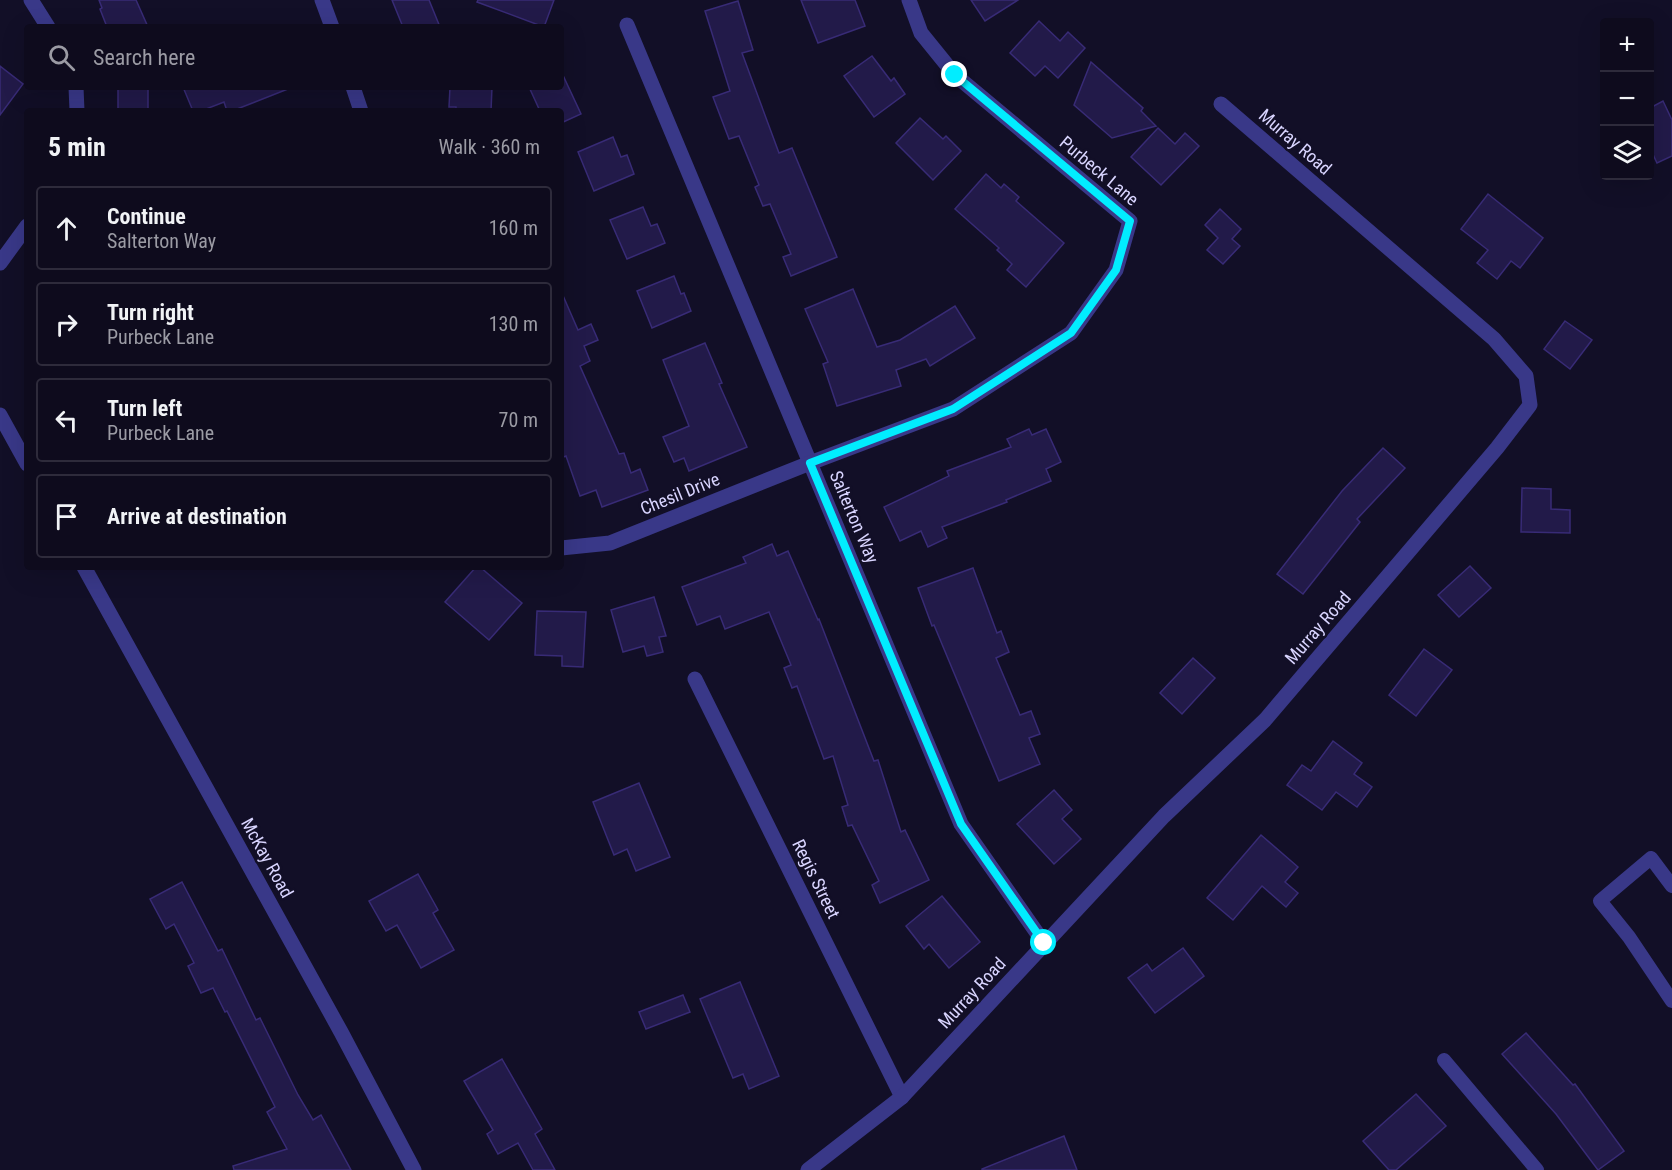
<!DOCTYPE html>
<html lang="en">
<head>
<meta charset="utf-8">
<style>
	:root { --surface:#0e0b1d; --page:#171426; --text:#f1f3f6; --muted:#9b9ba4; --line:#2e2b3b }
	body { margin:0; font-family:"Roboto Condensed",sans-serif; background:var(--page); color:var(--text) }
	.controls { position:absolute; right:18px; top:18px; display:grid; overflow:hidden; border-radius:6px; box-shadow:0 6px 24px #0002 }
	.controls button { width:54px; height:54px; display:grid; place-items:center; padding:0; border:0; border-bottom:2px solid var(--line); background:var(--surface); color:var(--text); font:30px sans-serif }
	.stop { position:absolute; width:18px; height:18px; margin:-14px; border:4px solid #01edff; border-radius:50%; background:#fff }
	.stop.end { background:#01edff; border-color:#fff; box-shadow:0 2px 6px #0008 }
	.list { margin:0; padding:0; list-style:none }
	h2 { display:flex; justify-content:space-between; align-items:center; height:78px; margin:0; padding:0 24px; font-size:26px }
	h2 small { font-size:20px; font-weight:400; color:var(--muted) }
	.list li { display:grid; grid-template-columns:39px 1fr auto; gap:18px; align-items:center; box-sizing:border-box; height:84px; margin:0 12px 12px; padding:0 12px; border:2px solid var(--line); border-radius:6px }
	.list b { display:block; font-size:22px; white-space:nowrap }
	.list p { margin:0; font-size:20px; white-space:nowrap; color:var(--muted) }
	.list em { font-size:20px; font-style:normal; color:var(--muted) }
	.icon { flex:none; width:33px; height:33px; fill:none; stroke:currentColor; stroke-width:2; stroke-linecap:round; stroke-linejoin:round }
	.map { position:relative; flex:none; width:1672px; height:1170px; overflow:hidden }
	.search { position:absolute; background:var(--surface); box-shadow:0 6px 24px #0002; left:24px; top:24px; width:540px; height:66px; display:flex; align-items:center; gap:15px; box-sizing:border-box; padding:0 21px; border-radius:6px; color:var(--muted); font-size:22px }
	.panel { position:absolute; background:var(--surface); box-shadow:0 6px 24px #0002; left:24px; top:108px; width:540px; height:462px; border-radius:6px }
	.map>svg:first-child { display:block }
</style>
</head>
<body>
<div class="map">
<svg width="1672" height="1170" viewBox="0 0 1672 1170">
	<rect width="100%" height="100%" fill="#120f27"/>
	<!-- building -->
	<g fill="#221a49" stroke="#382b76" stroke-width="1.5">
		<polygon points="99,0 136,0 148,27 107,27 100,9 102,8"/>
		<polygon points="392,0 429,0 440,27 403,27"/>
		<polygon points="478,0 554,0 544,27 477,2"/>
		<polygon points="801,0 855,0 865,26 818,43"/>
		<polygon points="971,0 1018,0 985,21"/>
		<polygon points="738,1 753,50 742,53 779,153 792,148 837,257 791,276 783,257 791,254 770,204 763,206 755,187 759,185 739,136 729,139 713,97 730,91 705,11"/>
		<polygon points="1039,21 1060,41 1068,32 1085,48 1058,78 1045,66 1035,76 1010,53"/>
		<polygon points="872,56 891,81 894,78 905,94 874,117 844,76"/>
		<polygon points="1091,62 1143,108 1141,111 1156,126 1112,138 1074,105"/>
		<polygon points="0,66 23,84 0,115"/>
		<polygon points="561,71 581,114 561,123 561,111 540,111 529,87 561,87"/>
		<polygon points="183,87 288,87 288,89 232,111 227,111 224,102 201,111 193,111"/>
		<polygon points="450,87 492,87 491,111 456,111 456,107 449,107"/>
		<polygon points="118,88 148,89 148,111 118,111"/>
		<polygon points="1663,101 1672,120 1672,156 1657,163 1650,148 1650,108"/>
		<polygon points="920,118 943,139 946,136 961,151 933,180 896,143"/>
		<polygon points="1158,128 1175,144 1185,133 1199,146 1161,185 1131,157"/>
		<polygon points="613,137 621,157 627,155 634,174 594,191 578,152"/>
		<polygon points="986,174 1001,188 1004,184 1019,197 1016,201 1064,243 1026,287 1007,270 1012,264 997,250 999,248 955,209"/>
		<polygon points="1488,194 1543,238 1520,268 1511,261 1497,279 1477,263 1488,250 1461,229"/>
		<polygon points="643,207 651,226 657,224 665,243 627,259 610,220"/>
		<polygon points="1220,209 1241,229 1232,239 1240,246 1223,264 1207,250 1218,238 1205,225"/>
		<polygon points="674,276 681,294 684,293 691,311 652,328 637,291"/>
		<polygon points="853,289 877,347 900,340 955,306 975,338 930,366 926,359 896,370 901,386 837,406 823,364 828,362 805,309"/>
		<polygon points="561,291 578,330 591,324 598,340 584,346 590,361 580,366 619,454 624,453 631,473 640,469 648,490 602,507 596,490 580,496 566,456 561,458"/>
		<polygon points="1565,321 1592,340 1570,369 1544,349"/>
		<polygon points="705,343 722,383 719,384 747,447 689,471 684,458 674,462 663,437 689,426 663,360"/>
		<polygon points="1029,429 1032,435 1046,429 1061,462 1046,469 1051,481 1006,500 1007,502 942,527 947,538 928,547 921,531 900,541 884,507 949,476 947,471 1011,447 1007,439"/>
		<polygon points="1383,448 1405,468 1357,519 1360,522 1303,594 1277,574 1342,491"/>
		<polygon points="1522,488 1551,489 1551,509 1570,510 1570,533 1521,532"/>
		<polygon points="772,544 777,556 788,551 818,620 819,619 874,761 878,760 901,832 905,830 929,880 880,903 872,885 879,881 852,825 848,826 842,807 848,805 833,756 824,759 797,686 792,688 784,668 791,665 769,612 725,629 720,616 697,625 682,587 746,563 743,557"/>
		<polygon points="1470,566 1491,588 1459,617 1438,595"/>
		<polygon points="476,567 480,567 522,603 489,640 445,602"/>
		<polygon points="973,568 997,633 1001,631 1009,652 996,658 1020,715 1031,711 1040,734 1029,738 1040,764 999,781 934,625 932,626 918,588"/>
		<polygon points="654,597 666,636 659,637 663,652 647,656 644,646 623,652 611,610"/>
		<polygon points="537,611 586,612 583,667 562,666 562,656 535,655"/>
		<polygon points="1424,649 1452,670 1416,716 1389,695"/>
		<polygon points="1193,658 1215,678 1182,714 1160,693"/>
		<polygon points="1333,741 1362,763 1354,774 1372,787 1357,807 1336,792 1322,810 1287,785 1302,765 1311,771"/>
		<polygon points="639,783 670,857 636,871 627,849 614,855 593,802"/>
		<polygon points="1054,790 1072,810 1062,819 1081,839 1054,864 1017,824"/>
		<polygon points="1261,835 1298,867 1285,882 1298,893 1286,907 1262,886 1233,920 1207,898"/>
		<polygon points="418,874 438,910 433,913 454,950 421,968 397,925 386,931 369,901"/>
		<polygon points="182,882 218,951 222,949 256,1020 260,1018 298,1095 313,1120 321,1115 351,1170 234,1170 233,1166 287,1149 267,1112 275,1107 227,1011 225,1012 213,988 201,993 188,966 194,963 174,924 166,929 150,899"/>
		<polygon points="942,896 980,942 949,968 929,944 924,949 906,926"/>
		<polygon points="1183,948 1204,976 1155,1013 1128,978 1147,964 1152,971"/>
		<polygon points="740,982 779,1076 749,1089 743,1074 733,1078 700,999"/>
		<polygon points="683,995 690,1012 646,1029 639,1012"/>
		<polygon points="1526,1033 1573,1085 1575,1084 1624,1151 1598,1170 1556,1114 1502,1054"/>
		<polygon points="502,1059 542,1129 535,1134 555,1170 533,1170 518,1143 498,1154 487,1134 493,1130 464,1081"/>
		<polygon points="1416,1094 1446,1126 1396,1170 1389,1170 1363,1141"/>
		<polygon points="1064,1136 1077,1170 982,1170 982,1169"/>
	</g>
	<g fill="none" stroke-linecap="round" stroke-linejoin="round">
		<!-- lane -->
		<g stroke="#393888" stroke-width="14">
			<polyline points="1672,886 1651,858 1600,901 1629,937 1672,1001"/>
			<polyline points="1444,1060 1537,1170"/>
		</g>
		<!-- street -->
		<g stroke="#393888" stroke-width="15">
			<polyline points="31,0 48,27"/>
			<polyline points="322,0 332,27"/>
			<polyline points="627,25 961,824 1044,943"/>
			<polyline points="76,87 77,111"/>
			<polyline points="353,87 361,111"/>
			<polyline points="0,263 27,226"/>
			<polyline points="0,415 27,464"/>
			<polyline points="561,548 610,543 810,463 953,409 1071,333 1116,270 1130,221 955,75 921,33 909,0"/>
			<polyline points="84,567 341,1032 414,1170"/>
			<polyline points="695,679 902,1097"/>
			<polyline points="808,1170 902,1097 1164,816 1265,720 1497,448 1530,405 1526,376 1494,339 1221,104"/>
		</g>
	</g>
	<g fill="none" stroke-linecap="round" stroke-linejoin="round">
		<!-- route -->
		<polyline stroke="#01edff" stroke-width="8" points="955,75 1130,221 1116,270 1071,333 953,409 810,463 961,824 1044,943"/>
	</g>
	<g text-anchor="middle" stroke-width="5" stroke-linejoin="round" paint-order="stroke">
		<!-- street labels -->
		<g font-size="18" fill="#d9d5ff" stroke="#120f27">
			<text transform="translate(1295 142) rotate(41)" y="6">Murray Road</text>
			<text transform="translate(1099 171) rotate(40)" y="6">Purbeck Lane</text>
			<text transform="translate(680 494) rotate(-22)" y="6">Chesil Drive</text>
			<text transform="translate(854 517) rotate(67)" y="6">Salterton Way</text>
			<text transform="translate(1318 628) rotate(-49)" y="6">Murray Road</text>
			<text transform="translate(267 858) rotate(61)" y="6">McKay Road</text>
			<text transform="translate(816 879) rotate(64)" y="6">Regis Street</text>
			<text transform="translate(972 993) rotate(-47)" y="6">Murray Road</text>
		</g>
	</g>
</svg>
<div class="controls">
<button>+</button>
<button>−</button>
<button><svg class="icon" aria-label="layers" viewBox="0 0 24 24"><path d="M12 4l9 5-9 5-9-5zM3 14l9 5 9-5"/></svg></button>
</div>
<div class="stop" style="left:1044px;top:943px"></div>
<div class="stop end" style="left:955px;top:75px"></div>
<div class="search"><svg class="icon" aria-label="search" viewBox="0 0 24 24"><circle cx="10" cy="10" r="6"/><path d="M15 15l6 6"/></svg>Search here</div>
<section class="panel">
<h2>5 min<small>Walk · 360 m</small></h2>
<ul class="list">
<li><svg class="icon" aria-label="ahead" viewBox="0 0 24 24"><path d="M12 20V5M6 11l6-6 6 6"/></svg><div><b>Continue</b><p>Salterton Way</p></div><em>160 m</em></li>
<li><svg class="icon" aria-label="right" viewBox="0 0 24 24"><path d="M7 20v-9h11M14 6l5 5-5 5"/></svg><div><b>Turn right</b><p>Purbeck Lane</p></div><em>130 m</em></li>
<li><svg class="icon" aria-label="left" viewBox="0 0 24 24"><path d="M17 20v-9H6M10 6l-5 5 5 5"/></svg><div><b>Turn left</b><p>Purbeck Lane</p></div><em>70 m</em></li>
<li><svg class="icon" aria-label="arrive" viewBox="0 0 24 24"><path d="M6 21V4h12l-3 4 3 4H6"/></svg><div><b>Arrive at destination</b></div></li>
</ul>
</section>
</div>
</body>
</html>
